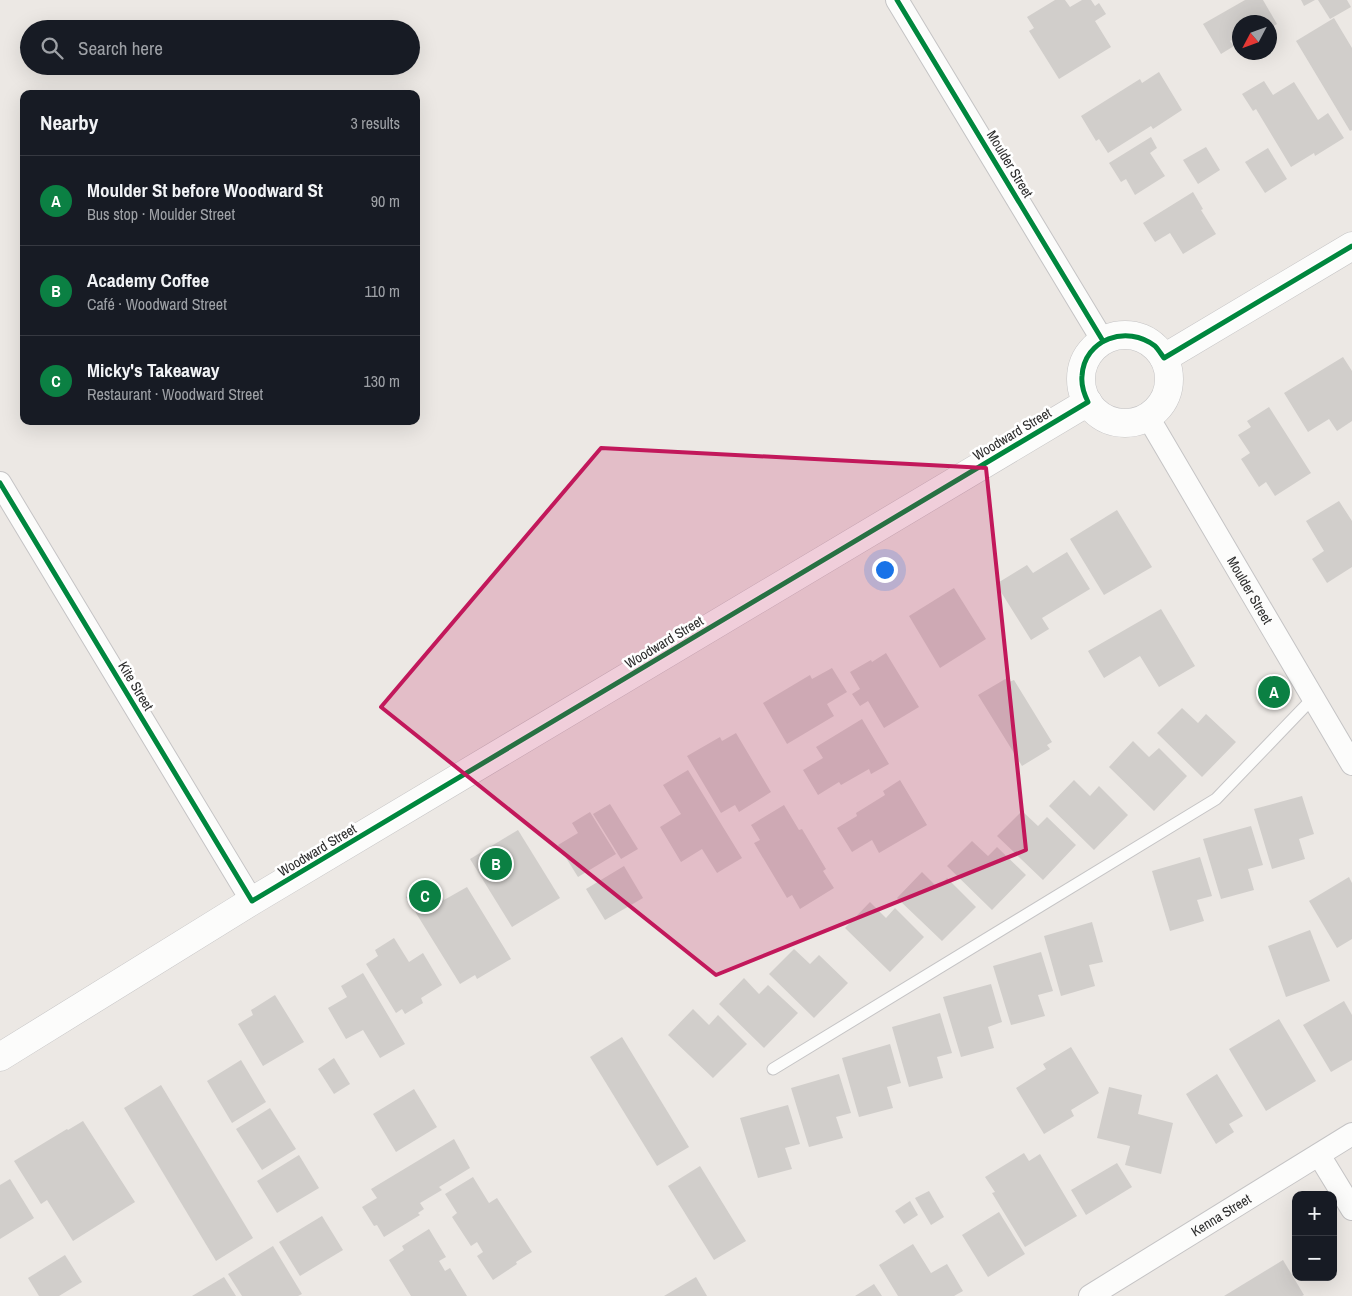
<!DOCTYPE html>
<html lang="en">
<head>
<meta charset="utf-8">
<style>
	:root { --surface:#171b24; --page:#242831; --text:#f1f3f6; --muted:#9ea1a6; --line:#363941; --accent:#0b8043 }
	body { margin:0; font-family:"Archivo Narrow",sans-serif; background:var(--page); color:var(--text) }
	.controls { position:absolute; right:15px; bottom:15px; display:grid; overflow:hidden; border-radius:10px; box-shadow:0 5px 20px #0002 }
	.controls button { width:45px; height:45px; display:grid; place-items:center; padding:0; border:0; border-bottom:1px solid var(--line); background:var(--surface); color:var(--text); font:25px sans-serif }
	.compass { position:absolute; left:1232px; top:15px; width:45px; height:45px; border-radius:50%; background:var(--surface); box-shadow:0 5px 20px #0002; rotate:229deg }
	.you { position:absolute; left:884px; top:569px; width:18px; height:18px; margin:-12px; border:4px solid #fff; border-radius:50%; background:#1a73e8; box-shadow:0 0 0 8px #1a73e833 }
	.badge { display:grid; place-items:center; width:32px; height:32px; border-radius:50%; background:var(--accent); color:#fff; font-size:16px; font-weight:700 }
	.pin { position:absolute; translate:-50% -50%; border:2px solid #fff; box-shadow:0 1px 5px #0006 }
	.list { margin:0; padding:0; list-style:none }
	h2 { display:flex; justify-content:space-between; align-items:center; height:65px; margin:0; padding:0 20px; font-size:21px }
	h2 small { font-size:16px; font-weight:400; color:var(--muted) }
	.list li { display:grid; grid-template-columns:32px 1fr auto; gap:15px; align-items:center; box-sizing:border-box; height:90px; padding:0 20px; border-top:1px solid var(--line) }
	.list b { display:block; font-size:19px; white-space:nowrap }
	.list p { margin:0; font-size:16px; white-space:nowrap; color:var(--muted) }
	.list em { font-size:16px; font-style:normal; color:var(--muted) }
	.icon { flex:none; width:28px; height:28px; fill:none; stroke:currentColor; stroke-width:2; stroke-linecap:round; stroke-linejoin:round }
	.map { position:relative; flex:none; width:1352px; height:1296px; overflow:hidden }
	.search { position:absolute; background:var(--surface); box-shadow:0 5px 20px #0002; left:20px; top:20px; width:400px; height:55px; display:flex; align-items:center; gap:12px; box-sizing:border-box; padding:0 18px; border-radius:28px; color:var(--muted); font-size:19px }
	.panel { position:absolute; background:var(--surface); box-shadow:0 5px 20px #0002; left:20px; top:90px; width:400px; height:335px; border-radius:10px }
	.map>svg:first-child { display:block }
</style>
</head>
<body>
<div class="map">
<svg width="1352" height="1296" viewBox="0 0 1352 1296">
	<rect width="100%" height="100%" fill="#ece8e4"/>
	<!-- building -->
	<g fill="#d1cecb">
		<polygon points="1055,0 1065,0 1070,7 1082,0 1091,0 1095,6 1099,3 1106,14 1095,21 1111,47 1059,79 1029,31 1034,28 1027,17"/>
		<polygon points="1245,0 1263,0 1277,24 1270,28 1270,22 1240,22 1240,36 1230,41 1234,46 1221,54 1203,24"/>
		<polygon points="1301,0 1315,0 1304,6"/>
		<polygon points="1318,0 1347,0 1351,7 1330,19"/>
		<polygon points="1334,18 1352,48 1352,130 1350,131 1296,41"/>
		<polygon points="1159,72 1182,110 1153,129 1151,126 1108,153 1099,139 1096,141 1081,116 1140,79 1142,83"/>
		<polygon points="1264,81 1273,95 1294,82 1318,120 1328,113 1344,138 1315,156 1314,153 1291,167 1256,109 1253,111 1242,94"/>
		<polygon points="1151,137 1157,148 1150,153 1165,176 1135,195 1126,179 1121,182 1109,163"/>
		<polygon points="1206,147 1220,170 1198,184 1183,160"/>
		<polygon points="1268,148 1287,179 1265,193 1245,162"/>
		<polygon points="1193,192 1203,209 1201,210 1216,234 1183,254 1170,233 1155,242 1143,223"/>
		<polygon points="1343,357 1352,371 1352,421 1337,431 1329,419 1308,432 1284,393"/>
		<polygon points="1269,407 1311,473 1275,496 1266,482 1259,487 1241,459 1250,453 1238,435 1251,427 1247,421"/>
		<polygon points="1339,501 1352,521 1352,567 1327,583 1312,559 1324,551 1306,521"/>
		<polygon points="1117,510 1152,567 1104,595 1070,539"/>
		<polygon points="1067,552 1090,589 1042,618 1049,629 1031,640 996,584 1027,565 1033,573"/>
		<polygon points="954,588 986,639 940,668 909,616"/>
		<polygon points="1161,609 1195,666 1159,687 1140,656 1104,678 1088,651"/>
		<polygon points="886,653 919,707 884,728 868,701 860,706 852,694 860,689 850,672 871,660 872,662"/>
		<polygon points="832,668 847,692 827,704 834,716 787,744 763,703 810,675 812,679"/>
		<polygon points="1007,678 1009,682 1014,680 1052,742 1047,745 1050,749 1022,766 978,695"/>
		<polygon points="1182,708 1198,723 1206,714 1236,742 1202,777 1157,733"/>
		<polygon points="862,719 889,764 871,774 869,769 841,785 839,782 818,795 803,770 823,758 816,747"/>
		<polygon points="736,733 771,792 739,812 735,805 721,813 687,756 720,737 722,741"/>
		<polygon points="1133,741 1149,757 1159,748 1187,776 1154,811 1109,767"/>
		<polygon points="688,770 742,858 717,873 702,849 681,862 660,827 681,814 663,785"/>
		<polygon points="900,780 927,825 879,853 872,840 852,852 837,828 857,816 856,813 885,795 883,791"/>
		<polygon points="1074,780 1090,796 1099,786 1128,815 1094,850 1049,806"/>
		<polygon points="1302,796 1314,834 1299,839 1305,859 1272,869 1254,809"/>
		<polygon points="610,804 638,849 621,859 593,814"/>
		<polygon points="784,805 799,830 802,829 826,869 823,871 834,888 800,909 792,895 787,898 754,843 760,840 751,825"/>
		<polygon points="1022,811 1038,826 1047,817 1076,845 1043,880 997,836"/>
		<polygon points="590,812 616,854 578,877 558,845 578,833 572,823"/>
		<polygon points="1251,826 1263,865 1248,869 1254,890 1221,899 1203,839"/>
		<polygon points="518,830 560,898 512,927 470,859"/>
		<polygon points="972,841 988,856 997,847 1026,875 992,910 947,866"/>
		<polygon points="1200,857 1212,896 1197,900 1204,921 1170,931 1152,871"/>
		<polygon points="624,866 643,898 605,920 586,889"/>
		<polygon points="922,872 938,888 947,878 976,907 942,941 897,898"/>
		<polygon points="1349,877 1352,883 1352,939 1337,948 1309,901"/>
		<polygon points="432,881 444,900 467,887 511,959 477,979 475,975 460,984 406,897"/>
		<polygon points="870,902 886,918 895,908 924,937 890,972 845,928"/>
		<polygon points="1092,922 1103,962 1089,965 1095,986 1061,996 1044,936"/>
		<polygon points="1310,930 1330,981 1286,997 1268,946"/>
		<polygon points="394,938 409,962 423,953 442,985 421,998 423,1003 405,1014 402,1009 396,1013 366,964 378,956 375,950"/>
		<polygon points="794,949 810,964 819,955 848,983 814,1018 769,974"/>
		<polygon points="1041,952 1053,991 1038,995 1045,1016 1011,1025 993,966"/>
		<polygon points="363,973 405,1044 380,1058 363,1030 346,1039 328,1008 347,997 341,986"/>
		<polygon points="744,978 759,994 768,985 798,1013 764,1048 719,1004"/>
		<polygon points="991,984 1002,1022 988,1027 994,1048 961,1057 943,997"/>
		<polygon points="275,995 304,1042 263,1066 238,1024 253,1015 251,1010"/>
		<polygon points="1344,1001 1352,1015 1352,1060 1331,1072 1303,1025"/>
		<polygon points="693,1009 709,1025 718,1015 747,1044 713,1078 668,1035"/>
		<polygon points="940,1013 952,1053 937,1057 943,1078 909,1087 892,1027"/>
		<polygon points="1279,1019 1316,1081 1266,1111 1229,1049"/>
		<polygon points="622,1037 689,1147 657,1166 590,1057"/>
		<polygon points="890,1044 901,1083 887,1087 893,1108 859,1117 842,1058"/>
		<polygon points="1071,1047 1099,1093 1071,1110 1074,1116 1044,1134 1016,1088 1046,1069 1043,1064"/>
		<polygon points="334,1058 350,1084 334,1094 318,1069"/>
		<polygon points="241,1060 266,1102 232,1123 207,1081"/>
		<polygon points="839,1074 851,1113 836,1117 843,1138 809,1147 791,1088"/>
		<polygon points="1217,1074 1243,1116 1229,1124 1234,1132 1216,1144 1186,1094"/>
		<polygon points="161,1085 253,1238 216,1261 124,1108"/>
		<polygon points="1109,1087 1142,1095 1138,1114 1173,1123 1161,1174 1125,1165 1130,1146 1097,1138"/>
		<polygon points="414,1089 437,1127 396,1152 373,1114"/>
		<polygon points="788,1105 800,1144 785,1148 792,1169 758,1178 740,1118"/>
		<polygon points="270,1108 296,1149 262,1170 236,1129"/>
		<polygon points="83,1121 135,1202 73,1241 47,1200 41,1204 14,1161 67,1129 68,1130"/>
		<polygon points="454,1139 470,1168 439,1187 442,1190 420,1203 424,1209 418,1213 420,1215 384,1237 377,1225 374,1226 362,1207 377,1198 371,1189"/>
		<polygon points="1024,1153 1029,1161 1040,1154 1077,1216 1025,1247 992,1193 995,1192 985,1177"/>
		<polygon points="299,1155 319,1188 277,1213 257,1181"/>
		<polygon points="1117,1163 1132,1187 1086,1215 1071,1190"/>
		<polygon points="700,1166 746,1241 714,1260 668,1186"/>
		<polygon points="473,1177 489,1203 497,1198 532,1252 516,1262 517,1264 493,1280 477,1256 483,1252 477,1242 471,1246 452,1217 457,1213 445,1194"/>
		<polygon points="10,1179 34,1218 0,1239 0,1185"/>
		<polygon points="929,1191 944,1217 931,1225 915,1198"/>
		<polygon points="910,1201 918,1215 904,1224 895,1211"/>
		<polygon points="999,1212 1025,1254 988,1277 962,1235"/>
		<polygon points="322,1216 343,1250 300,1276 279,1242"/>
		<polygon points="429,1229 446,1257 439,1261 445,1271 450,1268 467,1296 411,1296 389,1260 404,1250 402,1246"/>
		<polygon points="913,1244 931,1273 947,1264 963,1291 954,1296 898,1296 879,1265"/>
		<polygon points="273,1246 302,1294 298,1296 242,1296 228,1274"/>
		<polygon points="65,1255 82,1282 59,1296 39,1296 28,1278"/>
		<polygon points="1283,1260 1304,1295 1302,1296 1224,1296"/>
		<polygon points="224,1277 236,1296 192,1296"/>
		<polygon points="696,1277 707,1296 664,1296"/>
		<polygon points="874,1284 882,1296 855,1296"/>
	</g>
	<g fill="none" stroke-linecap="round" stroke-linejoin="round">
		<defs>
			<polyline id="service" points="773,1069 1216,799 1313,698"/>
			<g id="minor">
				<polyline points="897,0 1103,341"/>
				<path id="s1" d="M1148 417 1352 764"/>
				<polyline points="0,483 252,901"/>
				<polyline points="1319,1155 1352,1209"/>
				<path id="s2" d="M1090 1296 1352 1134"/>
			</g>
			<g id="tertiary">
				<circle cx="1125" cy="379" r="44"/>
				<polyline points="1164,358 1352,246"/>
				<polyline points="0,1057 252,901 1088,402"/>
			</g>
		</defs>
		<!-- service casing -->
		<use href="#service" stroke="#c5c4c5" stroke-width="13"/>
		<!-- minor casing -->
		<use href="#minor" stroke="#c5c4c5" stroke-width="24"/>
		<!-- tertiary casing -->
		<use href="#tertiary" stroke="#c5c4c5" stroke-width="29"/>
		<!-- service -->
		<use href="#service" stroke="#fcfcfb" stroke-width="11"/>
		<!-- minor -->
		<use href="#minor" stroke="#fcfcfb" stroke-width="22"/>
		<!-- tertiary -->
		<use href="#tertiary" stroke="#fcfcfb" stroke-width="28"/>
		<defs>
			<g id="cycleway">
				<polyline points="897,0 1103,341"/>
				<path d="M0 483 252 901 1088 402C1084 394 1081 386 1082 376 1084 339 1127 324 1155 346 1158 349 1161 354 1164 358L1352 246"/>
			</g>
		</defs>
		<!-- cycleway casing -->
		<use href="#cycleway" stroke="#fff" stroke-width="8"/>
		<!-- cycleway -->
		<use href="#cycleway" stroke="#00873e" stroke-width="5"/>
	</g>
	<!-- marked area -->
	<path fill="#c2185b" fill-opacity="0.2" stroke="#c2185b" stroke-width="4" stroke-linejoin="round" d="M601 448 986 468 1026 850 716 975 381 707Z"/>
	<g text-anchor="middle" stroke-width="5" stroke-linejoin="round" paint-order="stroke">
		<!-- street labels -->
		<g font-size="14" fill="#2e2e2e" stroke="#fff">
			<text transform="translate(1010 164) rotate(59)" y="5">Moulder Street</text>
			<text transform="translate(1012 434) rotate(-31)" y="5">Woodward Street</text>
			<text dy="5" stroke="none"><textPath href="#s1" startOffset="201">Moulder Street</textPath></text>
			<text transform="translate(664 642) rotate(-31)" y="5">Woodward Street</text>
			<text transform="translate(136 686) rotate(59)" y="5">Kite Street</text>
			<text transform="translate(317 850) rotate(-31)" y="5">Woodward Street</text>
			<text dy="5" stroke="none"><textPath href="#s2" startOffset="154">Kenna Street</textPath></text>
		</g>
	</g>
</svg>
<div class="controls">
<button>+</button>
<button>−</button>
</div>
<svg class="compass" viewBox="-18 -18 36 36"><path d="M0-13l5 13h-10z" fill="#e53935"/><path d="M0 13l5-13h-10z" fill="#9ea1a6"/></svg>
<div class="you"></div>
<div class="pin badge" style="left:1274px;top:692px">A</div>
<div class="pin badge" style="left:496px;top:864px">B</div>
<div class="pin badge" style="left:425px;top:896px">C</div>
<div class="search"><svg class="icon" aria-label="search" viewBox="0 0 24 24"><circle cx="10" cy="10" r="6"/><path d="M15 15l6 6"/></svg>Search here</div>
<section class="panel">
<h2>Nearby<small>3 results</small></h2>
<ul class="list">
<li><span class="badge">A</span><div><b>Moulder St before Woodward St</b><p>Bus stop · Moulder Street</p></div><em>90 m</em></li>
<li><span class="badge">B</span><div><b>Academy Coffee</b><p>Café · Woodward Street</p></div><em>110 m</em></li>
<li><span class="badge">C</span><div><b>Micky's Takeaway</b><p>Restaurant · Woodward Street</p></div><em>130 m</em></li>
</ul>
</section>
</div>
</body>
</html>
